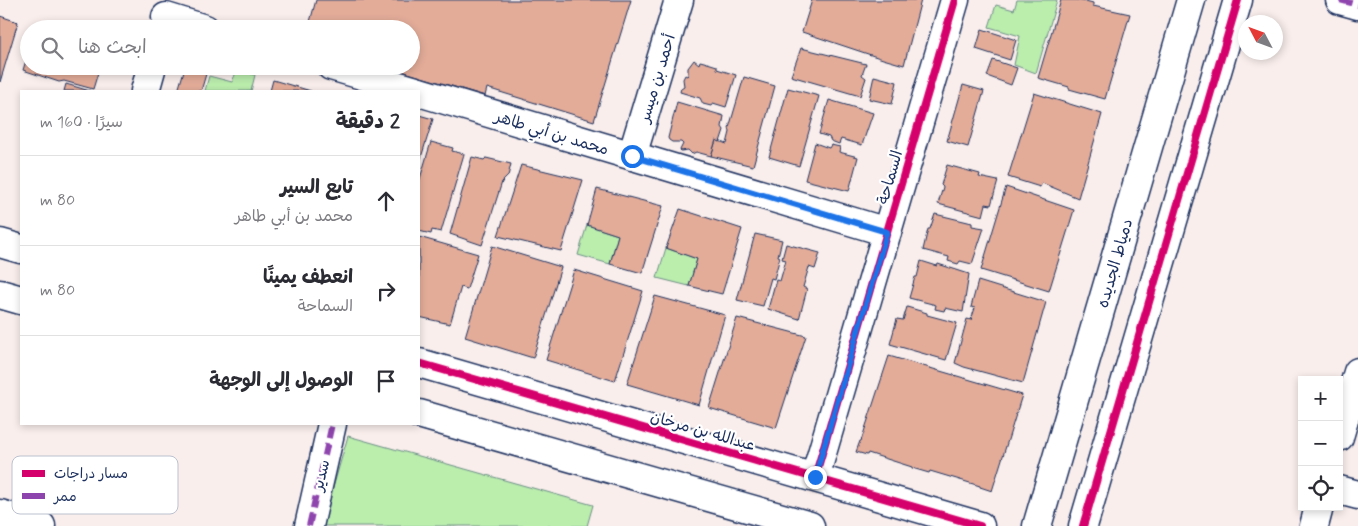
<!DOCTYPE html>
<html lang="ar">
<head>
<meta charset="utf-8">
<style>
	:root { --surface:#fff; --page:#f2f2f3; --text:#2b2b33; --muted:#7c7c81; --line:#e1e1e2 }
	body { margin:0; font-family:Mynerve,"Playpen Sans Arabic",sans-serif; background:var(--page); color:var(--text); direction:rtl }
	.controls { position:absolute; right:15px; bottom:15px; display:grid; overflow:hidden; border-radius:0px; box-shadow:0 2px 8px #0003 }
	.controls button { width:45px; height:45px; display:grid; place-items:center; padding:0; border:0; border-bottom:1px solid var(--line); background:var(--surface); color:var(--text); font:25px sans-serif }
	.compass { position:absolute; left:1238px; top:15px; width:45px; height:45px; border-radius:50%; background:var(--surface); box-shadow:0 2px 8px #0003; rotate:311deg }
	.stop { position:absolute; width:15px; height:15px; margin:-11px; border:4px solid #1a73e8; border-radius:50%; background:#fff }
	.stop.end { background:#1a73e8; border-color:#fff; box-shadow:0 1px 5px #0008 }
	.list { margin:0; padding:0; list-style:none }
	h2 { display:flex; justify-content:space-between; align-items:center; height:65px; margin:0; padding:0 20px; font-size:21px }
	h2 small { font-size:16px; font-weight:400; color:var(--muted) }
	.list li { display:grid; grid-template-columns:32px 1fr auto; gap:15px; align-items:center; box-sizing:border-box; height:90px; padding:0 20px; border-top:1px solid var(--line) }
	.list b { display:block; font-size:19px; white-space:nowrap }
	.list p { margin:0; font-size:16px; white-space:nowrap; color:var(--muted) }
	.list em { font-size:16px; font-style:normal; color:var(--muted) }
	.icon { flex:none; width:28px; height:28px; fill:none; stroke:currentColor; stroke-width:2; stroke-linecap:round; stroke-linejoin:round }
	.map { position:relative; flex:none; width:1358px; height:526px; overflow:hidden; direction:ltr }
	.search { position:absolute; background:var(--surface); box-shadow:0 2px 8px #0003; left:20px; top:20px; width:400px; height:55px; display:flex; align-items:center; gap:12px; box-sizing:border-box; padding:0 18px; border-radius:28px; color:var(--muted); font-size:19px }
	.panel { position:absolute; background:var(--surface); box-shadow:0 2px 8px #0003; left:20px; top:90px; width:400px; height:335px; border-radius:0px; direction:rtl }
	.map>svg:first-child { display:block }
</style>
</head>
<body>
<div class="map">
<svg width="1358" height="526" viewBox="0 0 1358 526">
	<rect width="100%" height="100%" fill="#f9eeeb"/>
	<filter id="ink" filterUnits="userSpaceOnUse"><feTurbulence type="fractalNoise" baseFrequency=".02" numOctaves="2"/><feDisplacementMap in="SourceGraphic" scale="10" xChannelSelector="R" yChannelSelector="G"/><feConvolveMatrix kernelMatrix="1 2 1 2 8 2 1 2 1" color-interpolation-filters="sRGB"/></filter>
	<g filter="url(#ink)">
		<!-- green -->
		<g fill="#bbedad" stroke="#6b8e86">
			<polygon points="1017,0 1057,0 1036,73 1014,65 1020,36 989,27 996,5 1014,10"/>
			<polygon points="237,70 255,75 251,91 205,91 209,76 232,82"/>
			<polygon points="587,225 618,235 610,264 578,255"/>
			<polygon points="666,248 697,259 689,286 657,278"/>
			<polygon points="348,436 593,505 587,526 322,526"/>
		</g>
		<!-- building -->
		<g fill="#e3ac99" stroke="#1b2f5e">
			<polygon points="316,0 631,0 594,121 487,88 485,96 388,67 411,66 411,29 308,29"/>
			<polygon points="812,0 921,0 904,65 883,59 802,32"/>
			<polygon points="1061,0 1082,0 1093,3 1093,6 1130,14 1105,99 1069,89 1069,87 1038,78"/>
			<polygon points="0,16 18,22 0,82"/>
			<polygon points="982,29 1016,40 1010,60 976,49"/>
			<polygon points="801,48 866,64 862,75 866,78 860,96 791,76"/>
			<polygon points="29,51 29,66 100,66 93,89 64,81 59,82 23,70"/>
			<polygon points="694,60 699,64 700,61 704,62 717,66 717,69 736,75 726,107 713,103 711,106 703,104 700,98 680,92 681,88 684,86 683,79 685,75 687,76 688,75 688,68"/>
			<polygon points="993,60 1017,68 1011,85 987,76"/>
			<polygon points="185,67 206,74 201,91 178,91"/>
			<polygon points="874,76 897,82 892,104 869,99"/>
			<polygon points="744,77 775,86 753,166 711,156 716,140 727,144 730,132 729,128"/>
			<polygon points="273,80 311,91 270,91"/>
			<polygon points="66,84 90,91 64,91"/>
			<polygon points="963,85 984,91 968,147 947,141"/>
			<polygon points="788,88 819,96 799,166 769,157"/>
			<polygon points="1034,93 1102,114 1078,198 1042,183 1040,187 1008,177"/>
			<polygon points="829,100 873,113 862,145 841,139 839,144 831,141 829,137 819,134"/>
			<polygon points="677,102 724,116 722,127 724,130 720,142 716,140 711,156 696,152 692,154 688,150 681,151 680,150 683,144 681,142 672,142 669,140 668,138"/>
			<polygon points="419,115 433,119 419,164"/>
			<polygon points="431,142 453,148 452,151 464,154 441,232 432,230 431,234 419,231 419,182"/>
			<polygon points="815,143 829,148 831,145 840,147 839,152 858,157 849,191 805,180"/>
			<polygon points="472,157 484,160 486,158 511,164 508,176 502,182 482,245 450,234"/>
			<polygon points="521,165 583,180 561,251 498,236"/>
			<polygon points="947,165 980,174 979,177 998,181 991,205 986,204 983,216 938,204 943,187 941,185"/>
			<polygon points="1006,187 1074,210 1049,291 981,270"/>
			<polygon points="597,189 663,206 642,273 610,264 618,235 587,225"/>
			<polygon points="680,209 742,229 722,294 689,286 697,259 666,248"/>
			<polygon points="935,214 972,223 972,226 984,228 972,264 960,261 958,264 948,261 949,257 923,250 928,229 930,229"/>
			<polygon points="755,234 782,240 778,256 780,257 774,279 771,278 763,306 737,300"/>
			<polygon points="419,237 478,254 467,289 461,287 450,324 419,317"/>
			<polygon points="786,244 820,253 815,269 809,267 803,287 807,289 799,319 768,309 776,280 780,281 786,260 782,259"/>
			<polygon points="492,246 561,267 533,358 465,337"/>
			<polygon points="921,261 937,266 938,264 969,274 963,312 945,308 944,311 935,309 936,305 909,298 915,277 917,277"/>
			<polygon points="574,270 643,291 615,381 546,360"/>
			<polygon points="978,281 1046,302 1023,383 964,367 955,363 967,319 971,320 975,308 971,307"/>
			<polygon points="655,296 725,315 699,405 627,384"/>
			<polygon points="907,307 927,313 927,315 957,323 946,360 890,344 897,319 903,320"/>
			<polygon points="737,318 806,336 776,428 709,408"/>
			<polygon points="889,356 1022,395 992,491 980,487 980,486 930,471 929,473 912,468 912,467 868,453 867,455 856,452 860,441 861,441"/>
		</g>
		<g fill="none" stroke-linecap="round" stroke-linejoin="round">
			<defs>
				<g id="minor">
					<polyline points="1340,0 1358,5"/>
					<polyline points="166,17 205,29"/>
					<polyline points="331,66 416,91"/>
					<polyline points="145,91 152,66"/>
					<polyline points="419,92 887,232"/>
					<polyline points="632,156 679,0"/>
					<polyline points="0,243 21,249"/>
					<polyline points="0,294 21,300"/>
					<polyline points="419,363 980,526"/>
					<polyline points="419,414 810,526"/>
					<polyline points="1339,437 1358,372"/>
					<polyline points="815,477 955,0"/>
					<polyline points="1339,490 1358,495"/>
					<polyline points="0,514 41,526"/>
					<polyline points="309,526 332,424"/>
					<polyline points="1037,526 1191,0"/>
					<polyline points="1083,526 1238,0"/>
					<polyline points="1314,526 1319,507"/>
				</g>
			</defs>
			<!-- minor casing -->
			<use href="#minor" stroke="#1b2f5e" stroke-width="31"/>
			<!-- minor -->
			<use href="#minor" stroke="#fff" stroke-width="28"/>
			<!-- quiet -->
			<g stroke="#8e44ad" stroke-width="6" stroke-dasharray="12 6" stroke-linecap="butt">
				<polyline points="1340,0 1358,5"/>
				<polyline points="309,526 332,424"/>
			</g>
			<defs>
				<g id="cycleway">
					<polyline points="419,363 980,526"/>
					<polyline points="815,477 955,0"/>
					<polyline points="1083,526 1238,0"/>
				</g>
			</defs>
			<!-- cycleway casing -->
			<use href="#cycleway" stroke="#fff" stroke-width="11"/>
			<!-- cycleway -->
			<use href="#cycleway" stroke="#d6006c" stroke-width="8"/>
		</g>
	</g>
	<g fill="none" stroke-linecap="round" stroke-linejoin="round" filter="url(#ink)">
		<!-- route -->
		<polyline stroke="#1a73e8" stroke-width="6" points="632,156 887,232 815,477"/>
	</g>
	<g text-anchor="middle" stroke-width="4.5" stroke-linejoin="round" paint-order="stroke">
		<!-- street labels -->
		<g font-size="16" fill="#1b2f5e" stroke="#fff">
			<text transform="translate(656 78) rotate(-73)" y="6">أحمد بن ميسر</text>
			<text transform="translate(552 132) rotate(17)" y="6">محمد بن أبي طاهر</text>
			<text transform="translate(889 177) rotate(-74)" y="6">السماحة</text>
			<text transform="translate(1114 263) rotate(-74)" y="6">دمياط الجديده</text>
			<text transform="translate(703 430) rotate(16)" y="6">عبدالله بن مرخان</text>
			<text transform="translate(320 475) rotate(-77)" y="6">سدير</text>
		</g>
	</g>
	<!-- legend -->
	<rect x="12" y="456" width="166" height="58" rx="8" fill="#fff" stroke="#bbc1cf" stroke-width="1"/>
	<rect x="22" y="470" width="23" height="7" fill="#d6006c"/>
	<rect x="22" y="493" width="23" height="6" fill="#8e44ad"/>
	<g font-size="14" fill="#1b2f5e">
		<text x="54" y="478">مسار دراجات</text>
		<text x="54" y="501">ممر</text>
	</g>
</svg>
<div class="controls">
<button>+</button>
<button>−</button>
<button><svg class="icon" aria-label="locate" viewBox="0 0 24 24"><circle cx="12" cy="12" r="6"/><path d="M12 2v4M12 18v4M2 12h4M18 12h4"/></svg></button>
</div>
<svg class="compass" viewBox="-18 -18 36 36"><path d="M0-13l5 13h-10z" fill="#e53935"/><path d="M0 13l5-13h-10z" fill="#7c7c81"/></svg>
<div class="stop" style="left:632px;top:156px"></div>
<div class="stop end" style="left:815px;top:477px"></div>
<div class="search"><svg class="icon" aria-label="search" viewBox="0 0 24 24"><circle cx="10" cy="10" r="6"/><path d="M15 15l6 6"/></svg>ابحث هنا</div>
<section class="panel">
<h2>2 دقيقة<small>سيرًا · 160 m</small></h2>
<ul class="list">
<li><svg class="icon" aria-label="ahead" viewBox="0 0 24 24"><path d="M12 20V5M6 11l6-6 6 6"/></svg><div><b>تابع السير</b><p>محمد بن أبي طاهر</p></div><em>80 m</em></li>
<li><svg class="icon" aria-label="right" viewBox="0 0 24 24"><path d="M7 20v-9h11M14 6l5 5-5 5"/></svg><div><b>انعطف يمينًا</b><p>السماحة</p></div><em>80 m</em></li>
<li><svg class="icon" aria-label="arrive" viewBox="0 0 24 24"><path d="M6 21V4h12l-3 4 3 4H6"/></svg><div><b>الوصول إلى الوجهة</b></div></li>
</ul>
</section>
</div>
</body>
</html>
